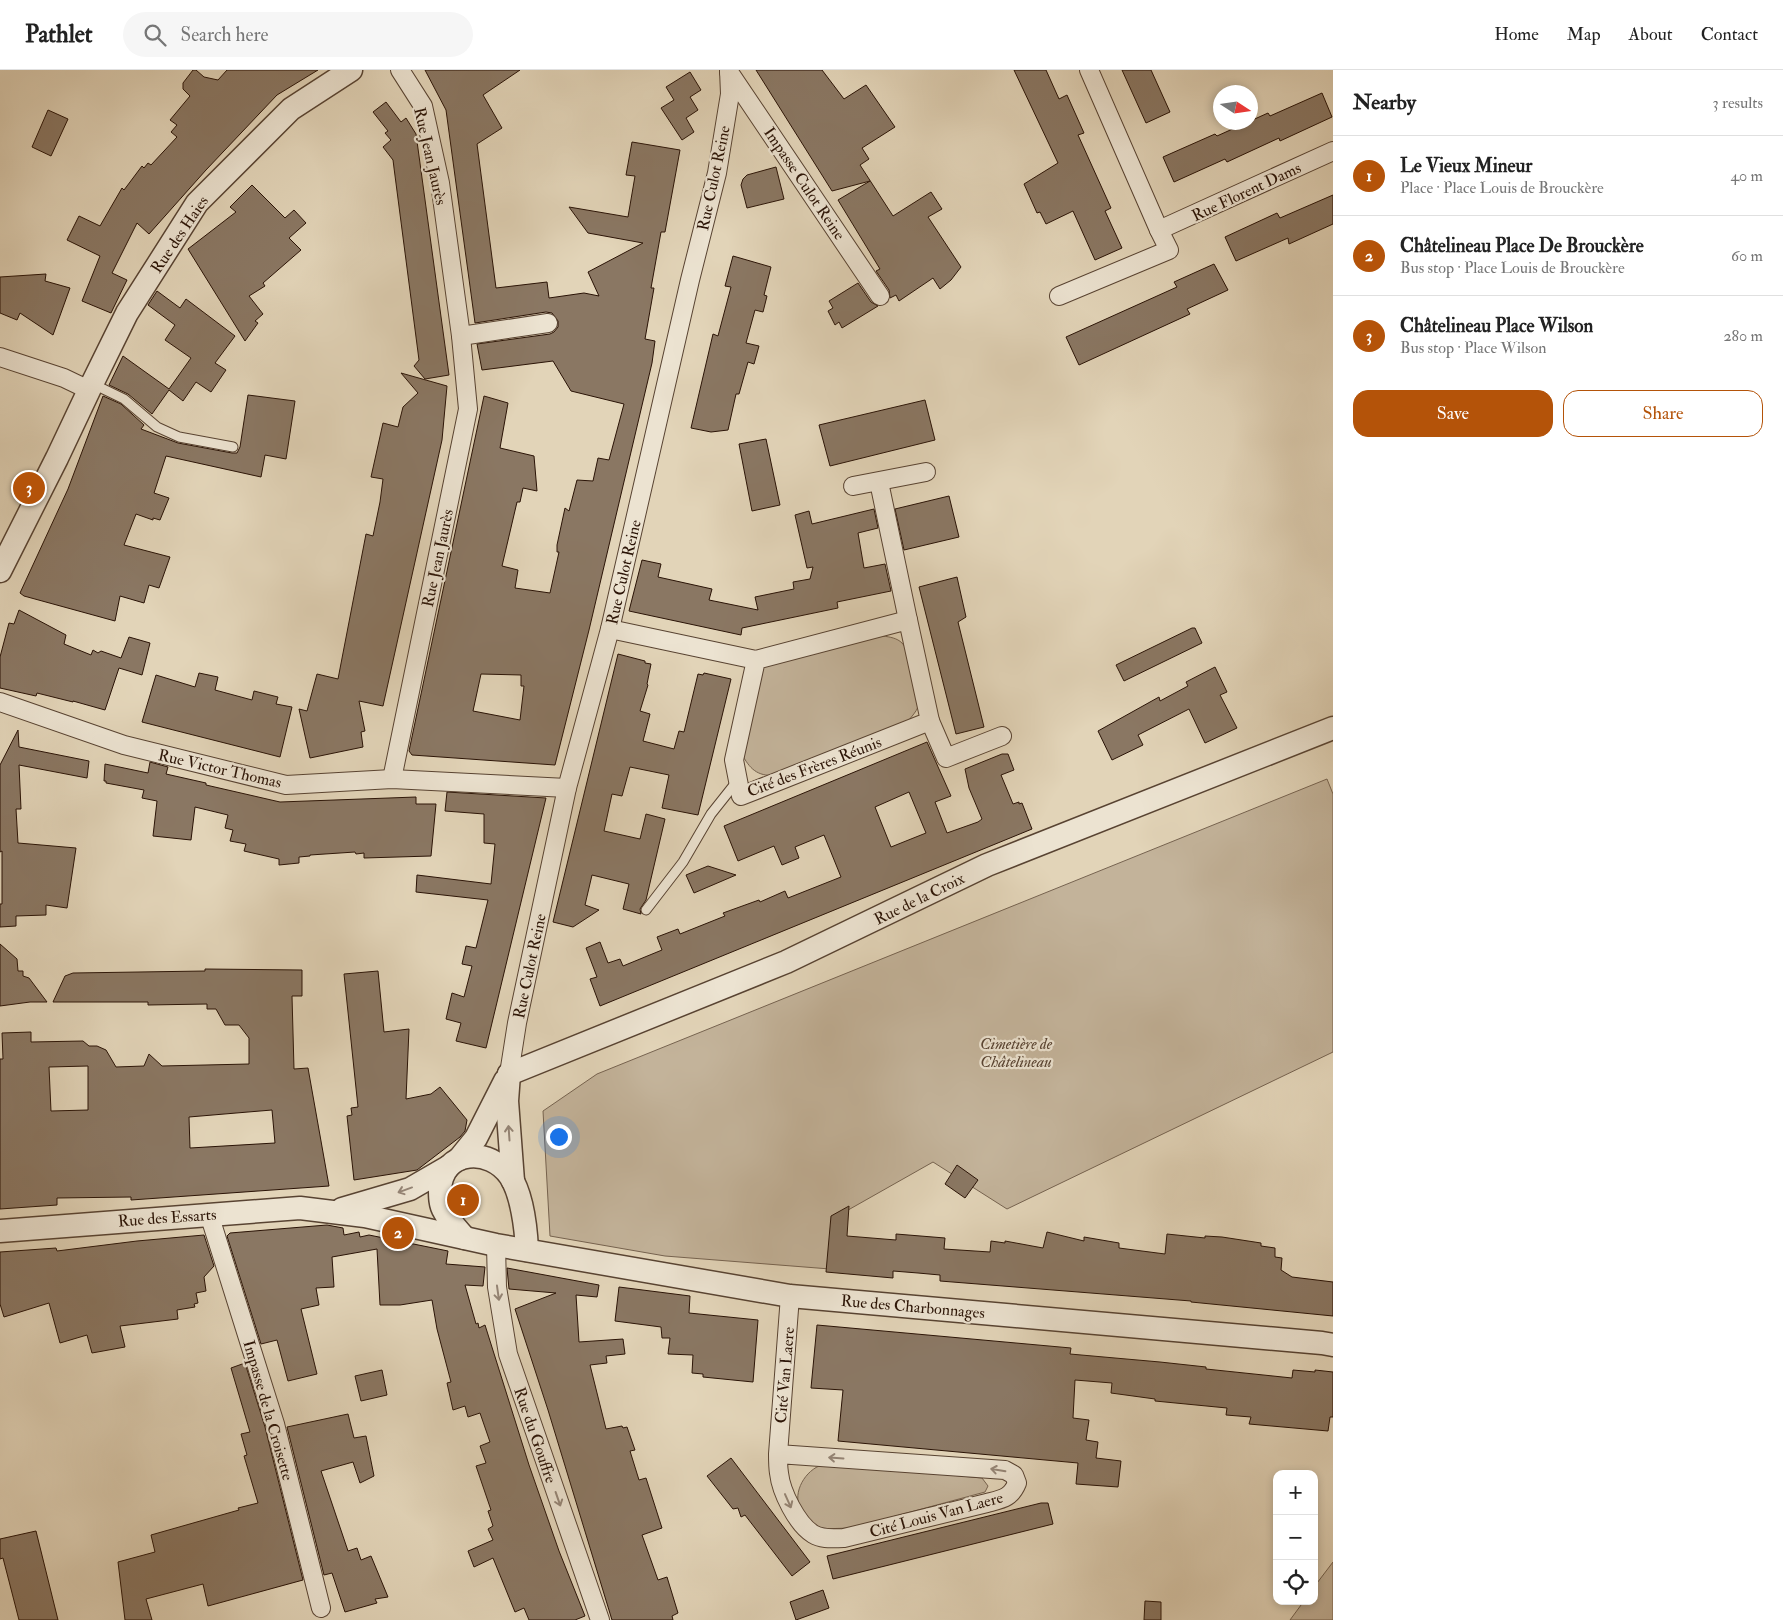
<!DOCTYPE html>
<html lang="en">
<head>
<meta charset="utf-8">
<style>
	:root { --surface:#fff; --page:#f6f6f6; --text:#222; --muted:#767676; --line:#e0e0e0; --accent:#b45309 }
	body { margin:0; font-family:"IM FELL Double Pica",serif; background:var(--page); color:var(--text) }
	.controls { position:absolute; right:15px; bottom:15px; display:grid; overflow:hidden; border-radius:10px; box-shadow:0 2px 8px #0003 }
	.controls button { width:45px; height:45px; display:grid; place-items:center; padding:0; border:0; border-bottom:1px solid var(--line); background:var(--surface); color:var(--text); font:25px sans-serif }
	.compass { position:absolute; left:1213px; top:15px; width:45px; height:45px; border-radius:50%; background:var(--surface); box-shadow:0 2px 8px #0003; rotate:102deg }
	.you { position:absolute; left:558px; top:1066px; width:18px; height:18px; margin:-12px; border:4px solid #fff; border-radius:50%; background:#1a73e8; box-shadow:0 0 0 8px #1a73e833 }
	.badge { display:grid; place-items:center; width:32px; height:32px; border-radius:50%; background:var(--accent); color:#fff; font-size:16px; font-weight:700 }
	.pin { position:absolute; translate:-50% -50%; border:2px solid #fff; box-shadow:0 1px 5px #0006 }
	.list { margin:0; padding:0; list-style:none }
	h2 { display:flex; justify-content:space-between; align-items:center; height:65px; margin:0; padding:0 20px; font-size:21px }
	h2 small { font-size:16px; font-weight:400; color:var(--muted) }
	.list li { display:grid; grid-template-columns:32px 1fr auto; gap:15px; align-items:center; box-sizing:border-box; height:80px; padding:0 20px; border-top:1px solid var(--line) }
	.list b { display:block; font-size:19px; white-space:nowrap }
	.list p { margin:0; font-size:16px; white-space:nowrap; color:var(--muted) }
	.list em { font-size:16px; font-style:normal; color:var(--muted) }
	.actions { display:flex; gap:10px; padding:15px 20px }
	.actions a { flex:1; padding:11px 0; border:1px solid var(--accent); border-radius:15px; text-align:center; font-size:18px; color:var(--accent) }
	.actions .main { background:var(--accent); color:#fff }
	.icon { flex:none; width:28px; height:28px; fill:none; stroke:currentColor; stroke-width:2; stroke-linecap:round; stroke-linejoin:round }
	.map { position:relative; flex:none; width:1333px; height:1550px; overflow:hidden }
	header { display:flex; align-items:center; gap:30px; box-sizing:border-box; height:70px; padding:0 25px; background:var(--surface); border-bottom:1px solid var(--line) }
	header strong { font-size:24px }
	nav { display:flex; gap:28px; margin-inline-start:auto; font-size:18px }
	.search { width:350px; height:45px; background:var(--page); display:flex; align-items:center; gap:12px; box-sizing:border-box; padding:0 18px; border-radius:28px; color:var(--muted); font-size:19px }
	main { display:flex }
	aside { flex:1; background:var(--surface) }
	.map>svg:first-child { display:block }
</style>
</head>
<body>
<header>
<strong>Pathlet</strong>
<div class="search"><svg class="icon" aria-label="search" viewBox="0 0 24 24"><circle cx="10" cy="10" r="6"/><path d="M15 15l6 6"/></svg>Search here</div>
<nav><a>Home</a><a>Map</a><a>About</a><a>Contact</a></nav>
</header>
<main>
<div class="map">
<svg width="1333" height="1550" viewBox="0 0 1333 1550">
	<rect width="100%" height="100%" fill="#e2d4b8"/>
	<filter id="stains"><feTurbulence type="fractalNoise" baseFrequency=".004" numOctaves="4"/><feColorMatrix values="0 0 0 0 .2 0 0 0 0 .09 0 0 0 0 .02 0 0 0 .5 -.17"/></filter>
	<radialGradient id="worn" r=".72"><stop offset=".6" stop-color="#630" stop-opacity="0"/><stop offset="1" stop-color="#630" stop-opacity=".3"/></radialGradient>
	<!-- green -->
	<g fill="#c3b39a" stroke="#766350">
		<path d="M883 566C890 567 897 568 902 573 911 582 921 625 918 637 916 642 912 646 909 650L777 705C760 707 751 701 743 686L761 601 769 592 783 586Z"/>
		<polygon points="1327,709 1333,724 1333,982 1007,1139 933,1092 834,1148 830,1199 665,1186 550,1166 543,1041 597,1004"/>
		<path d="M835 1394 982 1408 988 1416 985 1422 851 1458 819 1459C814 1454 806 1449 802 1442 791 1426 803 1403 819 1396 823 1394 830 1394 835 1394Z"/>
		<polygon points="1333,1492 1333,1550 1290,1550 1304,1531 1314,1531 1314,1517"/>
	</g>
	<!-- building -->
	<g fill="#8a7763" stroke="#2a1306" fill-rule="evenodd">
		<polygon points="193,0 196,0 204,7 218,10 227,0 318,0 277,25 206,100 149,164 137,153 112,203 127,210 111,243 82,231 100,186 67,170 79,146 100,156 122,118 124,120 142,96 144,98 148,93 151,95 177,67 171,62 177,55 170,50 190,26 183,19 183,13"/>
		<path d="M425 0H520L483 25 502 58 477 74 496 218 547 212 549 228 584 223 599 226 588 202 643 173 588 163 569 137 628 147 635 106 626 105 632 72 680 80 665 162H661L651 218H654L645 269 655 271 652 293 589 560 555 695 412 685 409 681 484 326 508 333 500 378 534 386 537 421 523 418 520 432H517L502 496 518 500 515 518 550 523 559 482H557V475L565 438 569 441 577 410 593 411 598 388 609 390 624 334 571 321 553 291 482 300 477 274 550 264 554 262 558 257V251L552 243 546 242 475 253 446 40ZM481 604 521 605V616H524L520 650 473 641Z"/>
		<polygon points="756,0 822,0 844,29 866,15 895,57 862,78 869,89 860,95 893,146 931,122 942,139 928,147 961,197 951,210 940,219 933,208 899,231 896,225 890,228 889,220 876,201 880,199 838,130 870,111 832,121"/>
		<polygon points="1014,0 1046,0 1059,29 1067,25 1084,63 1078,65 1111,138 1105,141 1122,178 1095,190 1073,141 1046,154 1040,142 1037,143 1024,114 1058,93"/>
		<polygon points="1122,0 1151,0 1170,42 1146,53"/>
		<polygon points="690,2 701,20 690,27 698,40 686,48 694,62 682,70 661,38 674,30 666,17"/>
		<polygon points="1322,23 1332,47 1280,71 1279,68 1227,92 1225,89 1174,112 1163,87 1215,64 1217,66 1268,43 1270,46"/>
		<polygon points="386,32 401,52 406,48 416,64 449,305 425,309 414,296 419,290 394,98 393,90 383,77 391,70 385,63 388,61 373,42"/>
		<polygon points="48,40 68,49 51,86 32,77"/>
		<polygon points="776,97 784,129 747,138 741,115 743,109 747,105"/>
		<polygon points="252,115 285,148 294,140 306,153 289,168 301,180 263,213 265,216 249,226 263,244 255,251 258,253 245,271 188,179 236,142 230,137"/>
		<polygon points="1333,125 1333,154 1289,174 1288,168 1236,191 1225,167 1277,143 1280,148"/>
		<polygon points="733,186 771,197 764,225 767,226 763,242 755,240 746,273 759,276 754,294 748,292 739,324 736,324 728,360 711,362 691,358 713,264 718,266 731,217 725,216"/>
		<polygon points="1214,194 1228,220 1187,239 1190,244 1079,295 1066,267 1177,217 1174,212"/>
		<polygon points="46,204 45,211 70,218 53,265 20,243 17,250 0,243 0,207"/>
		<polygon points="858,213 871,232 878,236 842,258 839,252 835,255 828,241 833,238 829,231"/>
		<polygon points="157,221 180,238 186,229 235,266 215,293 226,300 211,322 196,312 183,331 169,320 152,344 128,324 109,315 123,286 169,319 191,288 165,270 175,255 148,235"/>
		<polygon points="401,303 447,316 442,370 383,636 359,631 365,661 361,662 363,677 310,688 299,639 307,641 317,604 338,609 366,464 373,466 380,432 383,409 371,407 383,353 398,357 403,337 418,323"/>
		<polygon points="248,325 295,331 286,389 265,385 261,407 166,386 154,423 169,428 160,450 153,448 153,450 136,444 124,475 170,487 159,518 149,515 144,533 120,526 115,551 24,526 20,523 68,419 103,326 121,334 144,355 141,359 178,373 232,383 237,383 240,377"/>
		<polygon points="925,330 935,370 830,396 819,355"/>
		<polygon points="766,369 780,435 752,441 739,374"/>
		<polygon points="949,426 959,467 904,480 895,439"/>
		<polygon points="874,439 878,458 858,463 864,498 885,494 891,521 837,532 838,538 742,558 741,565 629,541 642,490 661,494 658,507 712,519 709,530 758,540 755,527 794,519 793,512 810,509 813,497 807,498 795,445 809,441 812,454"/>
		<polygon points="957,507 966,547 958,552 984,657 956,664 919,517"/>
		<polygon points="19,540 66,565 64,574 91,585 93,580 98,583 101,581 121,588 129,567 150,573 142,605 119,598 105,640 73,631 73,632 37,623 36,626 0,618 0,587 9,553 14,554"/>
		<polygon points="1192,558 1195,558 1202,573 1124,611 1116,595"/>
		<polygon points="618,584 645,591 645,593 651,594 647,614 648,615 640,641 650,644 643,671 674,679 679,661 684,662 698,604 703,605 704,603 731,609 698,745 662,738 669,705 630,697 622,726 612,724 604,761 640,769 646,744 665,749 646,830 640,839 641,844 623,839 629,814 592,805 585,835 599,840 573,857 553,852"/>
		<polygon points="1215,597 1227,622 1220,625 1237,658 1205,673 1189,639 1138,665 1143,675 1112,690 1098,661 1159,627 1160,631 1188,616 1186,612"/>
		<polygon points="199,603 218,607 215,620 252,630 254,621 278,627 276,634 292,637 280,687 142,652 156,605 195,617"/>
		<polygon points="18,660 19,677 89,691 87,708 19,695 21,739 16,739 18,773 76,778 67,838 46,835 46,845 16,846 16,856 0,857 0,834 2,834 2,781 0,782 0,695"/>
		<path d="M927 672 951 726 935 732 947 763 978 752 982 749 969 718 965 699 1002 684H1008L1014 700 1001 705 1013 734 1019 732V734L1022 733 1032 759 600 936 590 909 597 907 586 878 600 872 608 893 620 889 623 896 662 880 657 867 678 859 680 864 725 846 723 843 759 830 760 832 785 821 788 828 841 807 824 765 795 777 799 788 782 795 774 776 738 791 724 756ZM909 722 926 763 891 777 875 737Z"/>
		<polygon points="150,692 168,697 166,704 206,713 206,715 280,732 416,727 416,734 436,734 431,786 364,788 364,783 356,784 355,782 310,785 310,786 299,787 299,793 279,795 279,789 244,781 246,774 230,771 233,760 225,758 228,745 195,737 191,770 153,766 157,731 142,728 144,720 106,713 106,711 104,711 105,694 148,703"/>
		<polygon points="447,722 546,728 486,978 456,971 461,953 446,949 452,923 464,927 472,896 462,894 466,876 476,878 488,830 416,822 417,805 491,814 495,774 484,773 484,744 445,741"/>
		<polygon points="708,796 736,805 694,823 686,805"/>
		<polygon points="0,874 17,889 18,901 23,901 23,906 29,908 47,932 30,932 0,936"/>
		<path d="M205 899 302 900V926H292L294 999 308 998 329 1116 131 1130V1127L57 1128V1135L0 1139V989H3L2 963 31 962V972L83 971 89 976H97L106 980 116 997 144 996 149 984 162 996 249 994V968L239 955H225L216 939H207V934L148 935V932H53L65 906 73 903 205 901ZM88 996V1040L51 1041 49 997ZM272 1040 275 1073 190 1078 189 1047Z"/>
		<polygon points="378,901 384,962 409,959 406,1029 431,1024 440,1017 467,1050 465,1061 460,1067 417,1100 354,1110 347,1046 352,1045 351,1038 358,1037 344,904"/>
		<polygon points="957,1095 978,1110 965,1128 945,1114"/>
		<polygon points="849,1136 847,1166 896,1170 896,1164 945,1168 944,1179 990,1182 991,1171 1005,1173 1005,1171 1043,1178 1047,1162 1084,1171 1084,1167 1119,1173 1119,1178 1165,1184 1167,1164 1205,1168 1205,1166 1222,1167 1261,1173 1261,1176 1275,1178 1275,1187 1282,1188 1281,1200 1292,1207 1333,1212 1333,1246 1191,1232 1191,1231 940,1211 940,1205 918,1203 893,1201 893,1208 826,1202 831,1146"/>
		<polygon points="327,1155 343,1158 344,1165 359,1162 360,1167 369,1165 448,1181 446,1194 485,1197 483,1216 465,1215 476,1254 478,1253 479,1258 485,1255 529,1395 559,1481 585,1546 575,1550 529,1550 524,1538 515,1542 493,1488 474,1497 468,1481 493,1470 488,1459 493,1456 488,1441 491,1440 476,1396 486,1393 480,1376 490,1372 480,1343 468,1347 465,1336 453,1340 447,1313 451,1312 437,1259 432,1230 400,1235 380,1235 377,1179 332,1187 334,1217 316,1218 319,1235 301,1239 317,1304 288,1311 277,1270 261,1274 227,1166 230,1163"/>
		<polygon points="204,1165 214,1196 204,1207 206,1221 196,1223 198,1233 194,1234 195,1237 177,1240 178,1249 120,1256 125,1277 92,1283 87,1265 60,1273 49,1233 4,1247 0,1234 0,1182 56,1178 57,1181 137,1171"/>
		<polygon points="507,1198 599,1215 597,1227 576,1225 579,1272 623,1269 625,1284 606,1286 607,1293 590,1295 606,1359 622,1356 623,1358 627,1357 635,1380 630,1381 639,1410 646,1408 662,1458 642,1465 658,1510 667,1507 678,1543 672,1546 673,1550 612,1550 548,1340 515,1239 556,1223 509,1219"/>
		<polygon points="619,1217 690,1226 689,1243 758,1250 753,1312 703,1307 703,1304 692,1303 693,1285 668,1284 670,1268 662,1268 661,1257 615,1251"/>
		<polygon points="817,1255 1071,1278 1070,1284 1160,1292 1206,1297 1206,1299 1292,1308 1293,1300 1315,1302 1315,1300 1333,1302 1333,1347 1330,1347 1328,1361 1249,1354 1251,1347 1226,1345 1227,1338 1155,1331 1155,1329 1111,1323 1112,1313 1075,1310 1073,1348 1089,1350 1086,1370 1098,1372 1096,1388 1121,1391 1118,1417 1076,1414 1078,1393 838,1371 843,1320 811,1318"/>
		<polygon points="245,1293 265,1357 303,1510 208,1536 203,1514 146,1529 152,1550 125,1550 118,1492 155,1482 151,1465 239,1440 238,1438 258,1433 244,1386 247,1385 241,1364 250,1362 231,1298"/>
		<polygon points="382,1300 387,1325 361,1331 355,1306"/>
		<polygon points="348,1344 354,1368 366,1366 374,1406 360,1413 353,1392 321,1401 348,1481 357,1478 361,1490 371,1486 388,1527 375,1529 377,1533 345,1542 332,1503 324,1505 287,1357"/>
		<polygon points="731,1388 810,1492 792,1506 745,1445 741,1447 738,1438 733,1439 707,1406"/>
		<polygon points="1041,1433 1048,1433 1053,1454 833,1509 827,1486"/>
		<polygon points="36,1461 58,1550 19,1550 3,1488 0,1489 0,1469"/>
		<polygon points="823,1520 829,1538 796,1550 790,1532"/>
		<polygon points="1145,1531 1161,1532 1161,1550 1144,1550"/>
	</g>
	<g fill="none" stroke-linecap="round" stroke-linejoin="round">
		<defs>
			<g id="service">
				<polyline points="93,314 124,329 157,357 179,367 233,377"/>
				<polyline points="646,840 683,792 711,744 738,710"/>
			</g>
			<g id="minor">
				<polyline points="1089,0 1159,160"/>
				<polyline points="729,2 880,226"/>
				<polyline points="1059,226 1169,180 1159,160 1333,81"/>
				<polyline points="461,266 548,253"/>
				<polyline points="0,287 64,308 89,320"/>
				<polyline points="879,412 908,550"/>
				<polyline points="853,416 926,402"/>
				<polyline points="610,559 756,590 908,550 930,651 741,726 734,690 756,590"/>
				<polyline points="0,632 124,675 286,715 392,709 567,718"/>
				<polyline points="930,651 946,688 1002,666"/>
				<polyline points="392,709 468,339 461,266 440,113 423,36 400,0"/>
				<polyline points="509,1004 517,953 567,718 610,559 690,210 717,103 730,24 729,0"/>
				<polyline points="209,1144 275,1354 321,1538"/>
				<polyline points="496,1175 497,1217 508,1284 600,1550"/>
				<path d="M778 1384 1005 1400 1014 1405 1017 1413C1011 1428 1002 1429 987 1433L844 1468C834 1468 823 1470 813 1464 797 1454 781 1422 779 1403 778 1397 778 1390 778 1384L790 1226"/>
			</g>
			<g id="tertiary">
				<polyline points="0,501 57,388 92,314 127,243 197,133 291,39 351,0"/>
				<polyline points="509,1004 786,892 987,795 1333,658"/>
				<polyline points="509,1004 507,1031 513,1111"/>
				<polyline points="459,1089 476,1068 505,1011"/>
				<polyline points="342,1139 410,1119 448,1097"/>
				<polyline points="0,1161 300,1138 365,1146 496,1175 790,1226 1322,1273 1333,1275"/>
				<path d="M465 1168C458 1160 449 1151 444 1141 440 1135 440 1126 440 1119 443 1079 490 1077 510 1106 522 1124 526 1159 527 1180"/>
			</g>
		</defs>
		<!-- service casing -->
		<use href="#service" stroke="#584332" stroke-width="11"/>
		<!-- minor casing -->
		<use href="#minor" stroke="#584332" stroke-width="20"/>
		<!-- tertiary casing -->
		<use href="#tertiary" stroke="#584332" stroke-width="25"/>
		<!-- service -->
		<use href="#service" stroke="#ece3d1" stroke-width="9"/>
		<!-- minor -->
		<use href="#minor" stroke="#ece3d1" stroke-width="18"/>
		<!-- tertiary -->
		<use href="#tertiary" stroke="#ece3d1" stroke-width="22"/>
	</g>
	<!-- one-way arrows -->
	<defs><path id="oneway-shaft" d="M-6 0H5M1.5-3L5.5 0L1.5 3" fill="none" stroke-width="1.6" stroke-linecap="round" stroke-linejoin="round" transform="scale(1.25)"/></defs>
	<g stroke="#958576">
		<use href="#oneway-shaft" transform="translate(509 1063) rotate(-94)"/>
		<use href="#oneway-shaft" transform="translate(405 1120) rotate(160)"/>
		<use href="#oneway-shaft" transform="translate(498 1223) rotate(82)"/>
		<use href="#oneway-shaft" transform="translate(836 1388) rotate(-176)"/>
		<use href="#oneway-shaft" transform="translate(998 1400) rotate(-171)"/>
		<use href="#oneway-shaft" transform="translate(558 1429) rotate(71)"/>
		<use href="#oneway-shaft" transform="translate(788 1431) rotate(66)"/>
	</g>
	<g text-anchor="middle" stroke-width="4.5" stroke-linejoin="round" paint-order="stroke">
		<!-- street labels -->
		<g font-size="16" fill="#2a1306" stroke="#ece3d1">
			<text transform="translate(431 86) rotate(77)" y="6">Rue Jean Jaurès</text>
			<text transform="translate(713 108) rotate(-78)" y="6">Rue Culot Reine</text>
			<text transform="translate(805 113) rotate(56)" y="6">Impasse Culot Reine</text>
			<text transform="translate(1246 121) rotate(-25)" y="6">Rue Florent Dams</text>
			<text transform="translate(179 164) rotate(-56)" y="6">Rue des Haies</text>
			<text transform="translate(437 488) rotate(-78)" y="6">Rue Jean Jaurès</text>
			<text transform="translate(623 502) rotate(-77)" y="6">Rue Culot Reine</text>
			<text transform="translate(814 696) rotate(-21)" y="6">Cité des Frères Réunis</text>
			<text transform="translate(220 698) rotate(13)" y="6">Rue Victor Thomas</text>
			<text transform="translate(919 828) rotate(-26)" y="6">Rue de la Croix</text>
			<text transform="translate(529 896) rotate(-78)" y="6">Rue Culot Reine</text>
			<text transform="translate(167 1147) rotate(-4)" y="6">Rue des Essarts</text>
			<text transform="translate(913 1236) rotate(5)" y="6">Rue des Charbonnages</text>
			<text transform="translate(784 1305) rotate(-85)" y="6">Cité Van Laere</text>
			<text transform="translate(269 1340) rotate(74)" y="6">Impasse de la Croisette</text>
			<text transform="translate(536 1365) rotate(71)" y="6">Rue du Gouffre</text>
			<text transform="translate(936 1444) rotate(-15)" y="6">Cité Louis Van Laere</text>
		</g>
		<!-- park labels -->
		<g font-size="16" font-style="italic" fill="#584332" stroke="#ece3d1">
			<text x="1016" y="979">Cimetière de<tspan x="1016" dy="18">Châtelineau</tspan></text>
		</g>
	</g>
	<rect width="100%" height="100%" filter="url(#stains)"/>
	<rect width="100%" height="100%" fill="url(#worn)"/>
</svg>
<div class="controls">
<button>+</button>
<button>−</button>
<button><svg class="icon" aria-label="locate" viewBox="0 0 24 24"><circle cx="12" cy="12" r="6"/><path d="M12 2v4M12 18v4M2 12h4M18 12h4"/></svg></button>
</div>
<svg class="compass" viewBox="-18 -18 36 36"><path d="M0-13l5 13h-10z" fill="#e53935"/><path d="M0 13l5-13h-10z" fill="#767676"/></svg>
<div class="you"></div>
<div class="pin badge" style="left:463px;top:1130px">1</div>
<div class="pin badge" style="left:398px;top:1163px">2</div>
<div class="pin badge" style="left:29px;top:418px">3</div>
</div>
<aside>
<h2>Nearby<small>3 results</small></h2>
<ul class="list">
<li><span class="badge">1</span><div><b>Le Vieux Mineur</b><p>Place · Place Louis de Brouckère</p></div><em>40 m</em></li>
<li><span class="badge">2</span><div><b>Châtelineau Place De Brouckère</b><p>Bus stop · Place Louis de Brouckère</p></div><em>60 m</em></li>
<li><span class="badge">3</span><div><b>Châtelineau Place Wilson</b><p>Bus stop · Place Wilson</p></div><em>280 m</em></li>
</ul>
<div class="actions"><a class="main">Save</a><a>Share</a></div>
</aside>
</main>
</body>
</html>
